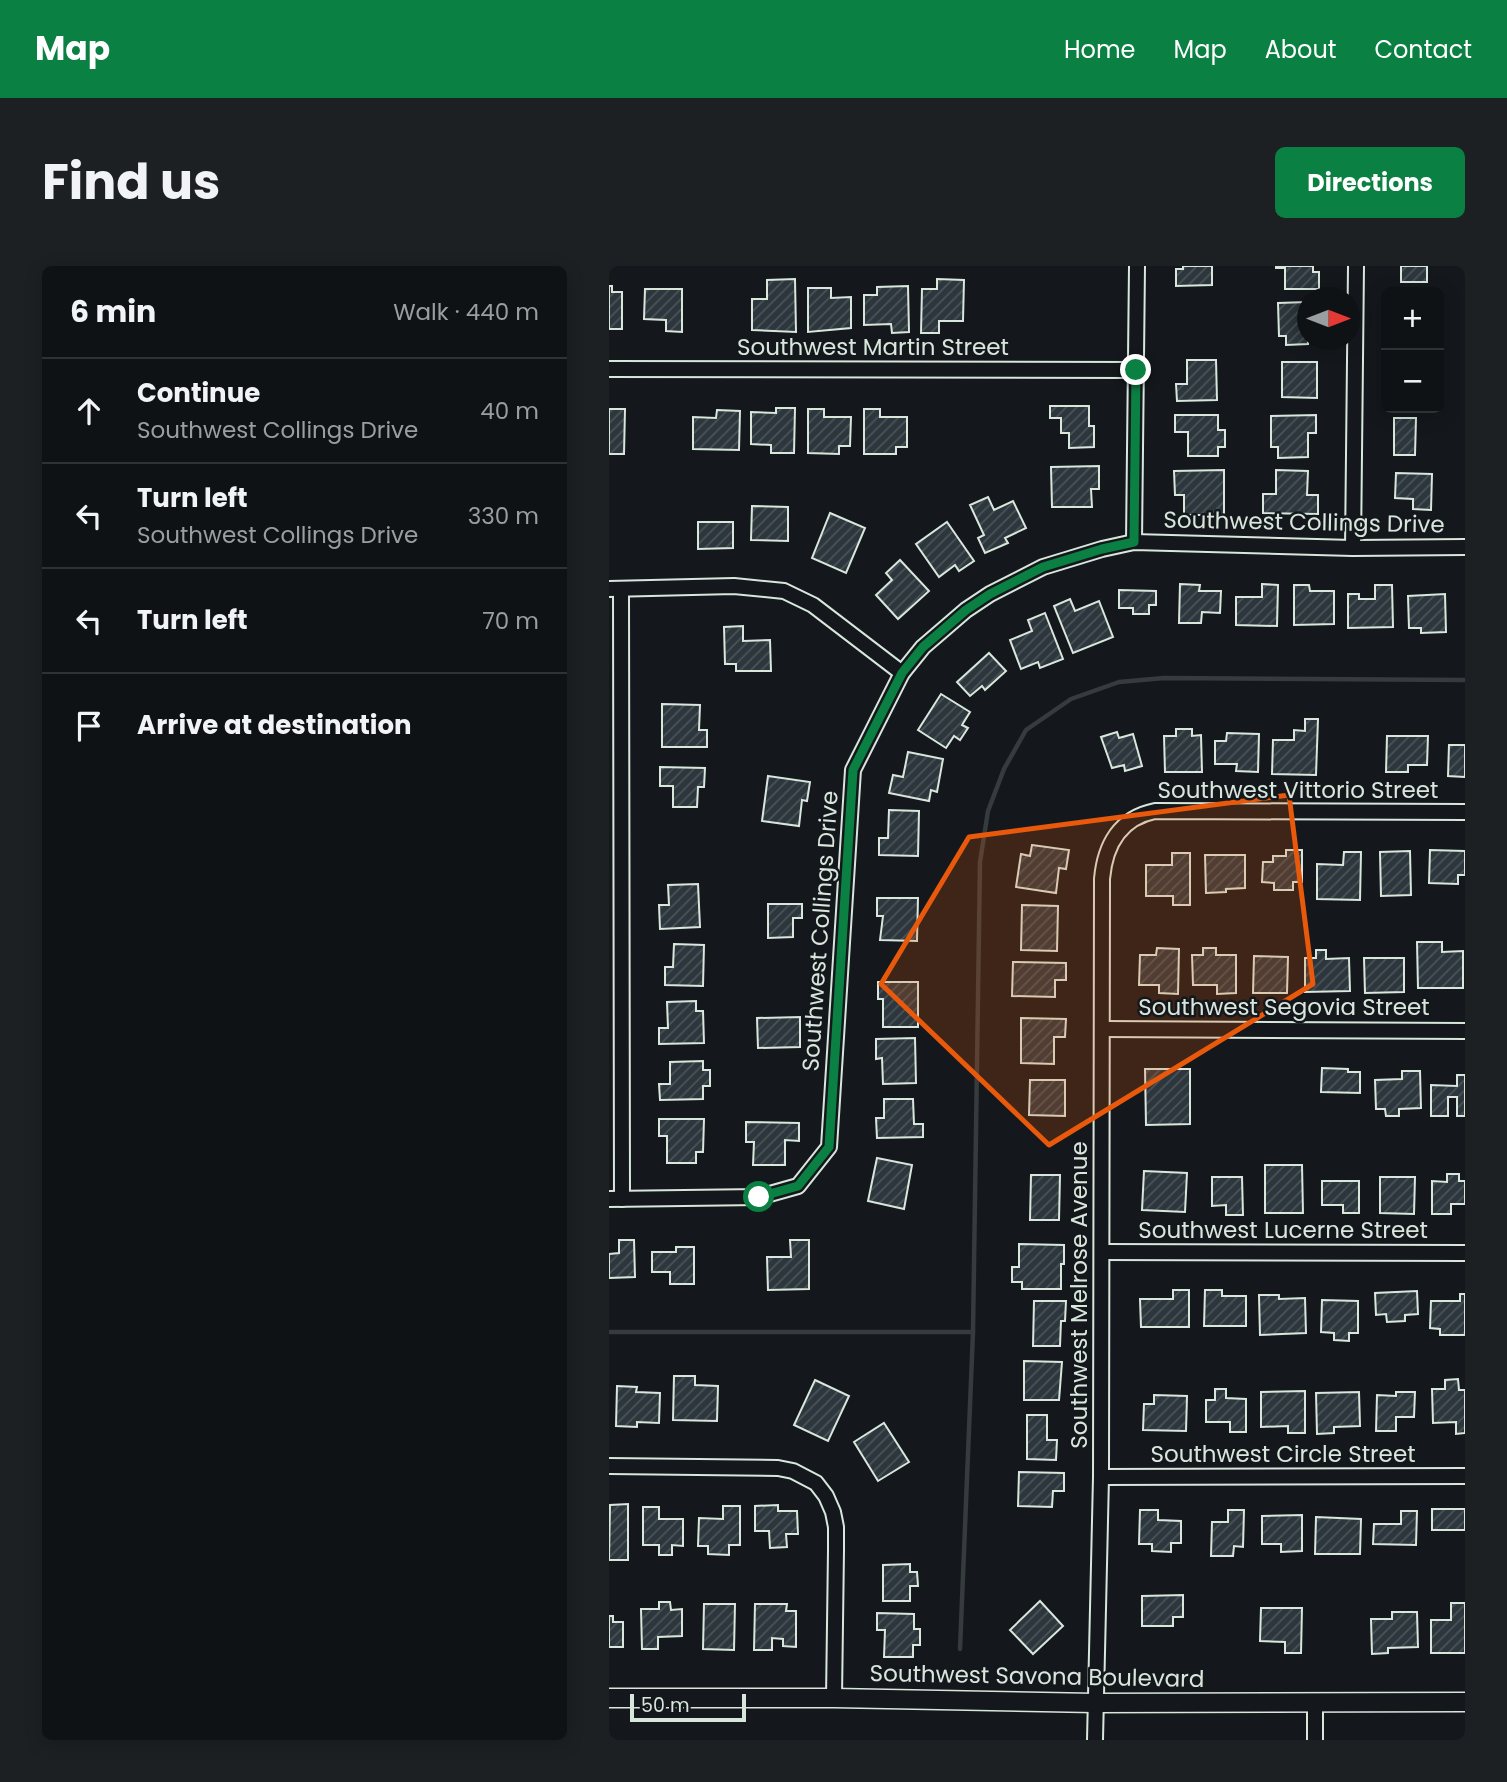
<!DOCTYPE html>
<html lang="en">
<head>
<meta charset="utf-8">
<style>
	:root { --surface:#0f1215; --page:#1d2022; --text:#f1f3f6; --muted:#9b9ea0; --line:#2f3234; --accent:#0b8043 }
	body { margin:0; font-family:Poppins,sans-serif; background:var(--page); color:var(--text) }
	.controls { position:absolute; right:21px; top:21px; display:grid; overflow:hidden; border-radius:10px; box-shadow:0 4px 18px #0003 }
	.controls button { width:63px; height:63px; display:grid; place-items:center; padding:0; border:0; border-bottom:2px solid var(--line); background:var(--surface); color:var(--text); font:35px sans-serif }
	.compass { position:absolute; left:688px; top:21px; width:63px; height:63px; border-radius:50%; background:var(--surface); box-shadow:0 4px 18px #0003; rotate:90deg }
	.scale { position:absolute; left:21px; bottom:18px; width:116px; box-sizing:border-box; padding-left:7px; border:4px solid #d8e6dc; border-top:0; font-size:19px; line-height:24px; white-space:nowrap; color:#d8e6dc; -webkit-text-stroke:5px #14181c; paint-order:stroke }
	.stop { position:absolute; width:21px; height:21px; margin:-16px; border:5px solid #0b8043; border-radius:50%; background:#fff }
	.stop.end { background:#0b8043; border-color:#fff; box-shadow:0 2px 7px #0008 }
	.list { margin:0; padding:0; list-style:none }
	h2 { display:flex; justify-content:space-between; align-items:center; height:91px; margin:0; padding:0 28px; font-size:30px }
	h2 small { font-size:23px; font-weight:400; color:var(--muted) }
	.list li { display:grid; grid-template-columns:46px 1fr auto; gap:21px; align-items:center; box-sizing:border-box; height:105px; padding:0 28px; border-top:2px solid var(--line) }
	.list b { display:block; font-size:26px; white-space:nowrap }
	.list p { margin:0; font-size:23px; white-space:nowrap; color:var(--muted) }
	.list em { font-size:23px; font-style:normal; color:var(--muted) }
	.icon { flex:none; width:38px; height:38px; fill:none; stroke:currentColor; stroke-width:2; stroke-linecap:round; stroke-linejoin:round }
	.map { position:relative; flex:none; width:856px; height:1474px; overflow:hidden; border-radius:10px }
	header { display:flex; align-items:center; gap:42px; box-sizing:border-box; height:98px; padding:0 35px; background:var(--accent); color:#fff }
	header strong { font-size:33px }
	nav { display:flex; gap:38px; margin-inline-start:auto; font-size:24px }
	.intro { display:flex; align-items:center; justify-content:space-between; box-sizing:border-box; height:168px; padding:0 42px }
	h1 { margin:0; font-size:49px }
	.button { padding:18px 32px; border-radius:10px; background:var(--accent); color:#fff; font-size:24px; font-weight:700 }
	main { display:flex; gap:42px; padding:0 42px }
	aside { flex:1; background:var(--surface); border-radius:10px; box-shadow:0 4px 18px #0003 }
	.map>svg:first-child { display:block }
</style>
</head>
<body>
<header>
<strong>Map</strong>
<nav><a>Home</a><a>Map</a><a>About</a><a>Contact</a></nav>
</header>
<div class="intro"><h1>Find us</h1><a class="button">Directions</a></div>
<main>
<aside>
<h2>6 min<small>Walk · 440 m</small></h2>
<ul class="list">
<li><svg class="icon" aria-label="ahead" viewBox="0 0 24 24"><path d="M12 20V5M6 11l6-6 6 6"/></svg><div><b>Continue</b><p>Southwest Collings Drive</p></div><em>40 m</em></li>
<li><svg class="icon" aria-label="left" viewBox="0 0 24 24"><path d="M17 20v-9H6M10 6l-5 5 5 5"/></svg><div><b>Turn left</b><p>Southwest Collings Drive</p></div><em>330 m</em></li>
<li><svg class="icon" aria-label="left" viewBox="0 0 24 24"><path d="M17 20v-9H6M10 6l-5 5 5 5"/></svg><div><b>Turn left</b></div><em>70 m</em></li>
<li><svg class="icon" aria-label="arrive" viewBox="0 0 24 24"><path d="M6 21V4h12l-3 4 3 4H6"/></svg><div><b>Arrive at destination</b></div></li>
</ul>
</aside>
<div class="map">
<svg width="856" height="1474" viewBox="0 0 856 1474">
	<defs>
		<pattern id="building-hatch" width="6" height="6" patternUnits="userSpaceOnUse" patternTransform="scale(1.75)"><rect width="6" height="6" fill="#2c363c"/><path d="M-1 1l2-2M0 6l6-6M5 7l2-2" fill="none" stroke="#4a5358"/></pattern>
	</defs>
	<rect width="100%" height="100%" fill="#14181c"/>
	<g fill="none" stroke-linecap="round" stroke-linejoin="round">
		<!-- stream -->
		<g stroke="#363b3e" stroke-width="4.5">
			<polyline points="0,1066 364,1066"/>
			<polyline points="351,1383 364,1066 371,596 379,545 395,503 417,464 462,433 510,416 555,412 856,414"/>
		</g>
	</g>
	<!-- building -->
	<g fill="url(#building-hatch)" stroke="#d8e6dc" stroke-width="2">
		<polygon points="574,0 603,0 603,19 567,20 567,3 574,3"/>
		<polygon points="667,0 704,0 704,6 710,6 710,23 676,23 676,2 667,2"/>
		<rect x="792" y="0" width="26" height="16"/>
		<polygon points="186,13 187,66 143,64 143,33 158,33 158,14"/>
		<polygon points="328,13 355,14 354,55 330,55 330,67 312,67 313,23 328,23"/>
		<polygon points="0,20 3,20 3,26 13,26 13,63 0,63"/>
		<polygon points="299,20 300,66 283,67 282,58 255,59 255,29 268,29 268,21"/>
		<polygon points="199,22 222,22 222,32 242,31 242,62 199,66"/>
		<polygon points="36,23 73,23 73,66 57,65 57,54 35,53"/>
		<polygon points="698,36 699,78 677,79 677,70 670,70 669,37"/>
		<polygon points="578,94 607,94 608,134 568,135 567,118 578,118"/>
		<polygon points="673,96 708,96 708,132 673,131"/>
		<polygon points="441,140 480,140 480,160 485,160 485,181 460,182 460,167 452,167 452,152 441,152"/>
		<polygon points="167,142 186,142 185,187 162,187 162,179 142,178 142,146 167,147"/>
		<polygon points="0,143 16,143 15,188 0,188"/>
		<polygon points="199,143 215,143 215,151 242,151 241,180 230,180 230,188 199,187"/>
		<polygon points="255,143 271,143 271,151 298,151 298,181 287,181 287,188 255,188"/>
		<polygon points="108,144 131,145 130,184 84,183 84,151 107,152"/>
		<polygon points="566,149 609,149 609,164 616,164 616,181 609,181 609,190 579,190 579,166 566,166"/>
		<polygon points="707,149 707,167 699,167 699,191 669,192 669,181 662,181 662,150"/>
		<polygon points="785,152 807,152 806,189 785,189"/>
		<polygon points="490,200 490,223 482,223 483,241 443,241 442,201"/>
		<polygon points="615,204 615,249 575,249 575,229 566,229 565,205"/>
		<polygon points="667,204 699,205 698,229 709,229 709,248 654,247 654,228 667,228"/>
		<polygon points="787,207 823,208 822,244 804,243 804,233 786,232"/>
		<polygon points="379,231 385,244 404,235 417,262 396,272 399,277 376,287 369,272 375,269 361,239"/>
		<polygon points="143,240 179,241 179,275 142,274"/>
		<polygon points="221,247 256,262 237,307 203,292"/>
		<polygon points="89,256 124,256 124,282 89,283"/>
		<polygon points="338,256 365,295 350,305 346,299 330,311 307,278"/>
		<polygon points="291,294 320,325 289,353 267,329 283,314 277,307"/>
		<polygon points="571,318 591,319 590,325 612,325 611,347 593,346 592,357 570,357"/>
		<polygon points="653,318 669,319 668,360 627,359 627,331 653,331"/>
		<polygon points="685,319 700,319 701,325 725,325 725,358 685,359"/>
		<polygon points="766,319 783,319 784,361 739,362 739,328 750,328 750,333 766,333"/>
		<polygon points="510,324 547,325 547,339 540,339 540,348 524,348 524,342 510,342"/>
		<polygon points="836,328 837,366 812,367 812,362 800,362 799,330"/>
		<polygon points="461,333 466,345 490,335 504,371 464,387 445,340"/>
		<polygon points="436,347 454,393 431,402 429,396 412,403 401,374 423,365 419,354"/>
		<polygon points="134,360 134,375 161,374 162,405 127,405 127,398 116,398 115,361"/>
		<polygon points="380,387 397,405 376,424 373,420 361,430 348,416"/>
		<polygon points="332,428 361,446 353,459 359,462 351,474 345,470 337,482 309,464"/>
		<polygon points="53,438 91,439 90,464 98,464 98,481 53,481"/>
		<polygon points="696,453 709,453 707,509 663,508 664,474 685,474 685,464 696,465"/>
		<polygon points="567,463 583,463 583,470 592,469 593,506 556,506 555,470 567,470"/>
		<polygon points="508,466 510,472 524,468 533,500 516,505 515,499 503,502 492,471"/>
		<polygon points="618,467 650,468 649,506 627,505 628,498 606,498 606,475 617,475"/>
		<polygon points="778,470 819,470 818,499 799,499 799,506 777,506"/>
		<polygon points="840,479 856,479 856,511 839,510"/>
		<polygon points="299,486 334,493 328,526 322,524 320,535 280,527 284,509 294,511"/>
		<polygon points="51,501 96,502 95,521 89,521 88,541 64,541 64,520 51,520"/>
		<polygon points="159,510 201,516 198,535 193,534 190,560 153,555"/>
		<polygon points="280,544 310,545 309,590 270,589 270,572 279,572"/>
		<polygon points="423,579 460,584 457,603 450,602 447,627 407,621 412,588 421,590"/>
		<polygon points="677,584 693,584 693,616 684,616 684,624 665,624 665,617 653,616 654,596 664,596 664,590 677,590"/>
		<polygon points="821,584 856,585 856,609 849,609 849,618 820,617"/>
		<polygon points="801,585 802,629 772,630 771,586"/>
		<polygon points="735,586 752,586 751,634 708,633 708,598 734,599"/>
		<polygon points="563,587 581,587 581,639 564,639 564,630 537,630 537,599 563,599"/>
		<polygon points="596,589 636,589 636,622 617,623 617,626 597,627"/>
		<polygon points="89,618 91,661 51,663 50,639 60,639 59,619"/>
		<polygon points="268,632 309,632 308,675 271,674 274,650 268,650"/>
		<polygon points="159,638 193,638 193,652 184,652 184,671 159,672"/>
		<polygon points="413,639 449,640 448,685 412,684"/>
		<polygon points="808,676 833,676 833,686 854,685 854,722 809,722"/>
		<polygon points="65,678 95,679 94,720 56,719 56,701 64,701"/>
		<polygon points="548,682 570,683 569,728 550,727 550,719 530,719 531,689 547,689"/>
		<polygon points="594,682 607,682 607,689 627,689 627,727 608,728 608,719 584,719 583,689 594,689"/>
		<polygon points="707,684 717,684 717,693 740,692 741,725 696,726 696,692 707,692"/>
		<polygon points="645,690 679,691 678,727 644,727"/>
		<polygon points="755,692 795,692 795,726 756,727"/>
		<polygon points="404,696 457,697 457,714 446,714 446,731 403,730"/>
		<polygon points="269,716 309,716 309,761 274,761 274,733 269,733"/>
		<polygon points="87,735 87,745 94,745 95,777 50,778 50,762 59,762 58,736"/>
		<polygon points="191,751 191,781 149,782 148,752"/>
		<polygon points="412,752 457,753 456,771 445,771 445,798 412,797"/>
		<polygon points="306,772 307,817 274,818 273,792 267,793 267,773"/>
		<polygon points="94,795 94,804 101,804 101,820 94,820 94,833 51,834 50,818 61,818 61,796"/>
		<polygon points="713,802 739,803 739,806 751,806 751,827 712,826"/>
		<polygon points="536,803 581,803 581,858 537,859"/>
		<polygon points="793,805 811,805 812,842 790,843 790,850 777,850 776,843 767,843 766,814 793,813"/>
		<polygon points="848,809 856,809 856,850 848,850 848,831 839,831 839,850 822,850 822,819 848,820"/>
		<polygon points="421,814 456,814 456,850 420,849"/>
		<polygon points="275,833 304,833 305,858 314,858 314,871 268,872 267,852 275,852"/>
		<polygon points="50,853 95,853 94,886 87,886 87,897 58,897 58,870 50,870"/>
		<polygon points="137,856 190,857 190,875 176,874 176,899 144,899 145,876 137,876"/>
		<polygon points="268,892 303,899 295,943 259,935"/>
		<polygon points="656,899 693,899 694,947 656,947"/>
		<polygon points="535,905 578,907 576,946 533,944"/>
		<polygon points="838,908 850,908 850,915 856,915 856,938 842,938 842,948 823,948 823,915 838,916"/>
		<polygon points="422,909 451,909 450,954 421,954"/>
		<polygon points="603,911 633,911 634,949 617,949 617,939 603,940"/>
		<polygon points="771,911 806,911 805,948 771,947"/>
		<polygon points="713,915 750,915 750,947 734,947 734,939 713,939"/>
		<polygon points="10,974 25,974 26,1011 0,1012 0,988 10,987"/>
		<polygon points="181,974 200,974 200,1023 159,1024 158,991 182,991"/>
		<polygon points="410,978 455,979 455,998 452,998 452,1023 413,1023 413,1016 403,1016 403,1001 410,1001"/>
		<polygon points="67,981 85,981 85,1018 61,1018 61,1006 43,1006 43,986 67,986"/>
		<polygon points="564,1024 580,1024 580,1061 532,1061 531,1033 564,1033"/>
		<polygon points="596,1024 613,1024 613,1030 637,1030 637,1060 595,1060"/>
		<polygon points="808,1025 809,1048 796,1049 796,1055 778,1056 777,1048 767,1049 766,1027"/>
		<polygon points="851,1028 856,1028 856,1069 831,1069 831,1063 821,1062 822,1035 851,1035"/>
		<polygon points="650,1029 670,1029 670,1033 696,1032 697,1067 651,1069"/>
		<polygon points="713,1034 749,1035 749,1067 740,1067 740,1075 725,1074 725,1067 712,1066"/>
		<polygon points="425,1035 457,1035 456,1055 452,1055 451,1080 424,1080"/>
		<polygon points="415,1095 453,1096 450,1134 415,1134"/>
		<polygon points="65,1110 86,1110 86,1119 109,1120 108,1155 64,1154"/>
		<polygon points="849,1113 850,1124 856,1124 856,1167 847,1168 847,1156 824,1157 823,1123 836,1123 836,1114"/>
		<polygon points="206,1114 240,1130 219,1175 185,1159"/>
		<polygon points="8,1120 28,1121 27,1126 51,1127 50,1157 28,1156 28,1161 7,1160"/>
		<polygon points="606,1123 617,1123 617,1132 637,1133 637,1166 621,1166 621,1156 597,1156 597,1134 606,1134"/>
		<polygon points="696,1125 696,1167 679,1167 679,1160 652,1161 652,1126"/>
		<polygon points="750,1126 751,1160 725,1161 725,1167 708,1168 707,1127"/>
		<polygon points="787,1126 806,1126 805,1151 787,1151 787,1165 767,1165 768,1129 787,1130"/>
		<polygon points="545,1129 578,1130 577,1165 534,1164 535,1138 545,1138"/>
		<polygon points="418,1149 438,1149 438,1174 448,1174 447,1194 418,1193"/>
		<polygon points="275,1157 300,1196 269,1215 245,1176"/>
		<polygon points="410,1206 455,1207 455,1225 444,1225 443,1241 409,1240"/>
		<polygon points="19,1238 19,1294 0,1294 1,1239"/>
		<polygon points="169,1239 169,1245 188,1245 189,1268 177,1268 178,1281 161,1282 160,1265 146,1265 146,1240"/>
		<polygon points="114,1240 131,1240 131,1279 120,1279 120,1289 99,1288 99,1280 89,1280 90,1252 114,1253"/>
		<polygon points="34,1241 50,1241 50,1253 74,1253 74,1280 63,1279 63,1289 50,1289 50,1279 34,1279"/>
		<rect x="823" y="1243" width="33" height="21"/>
		<polygon points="531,1244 549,1244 549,1254 572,1255 572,1277 562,1277 562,1286 543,1285 543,1278 530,1278"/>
		<polygon points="619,1244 635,1244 634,1281 625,1280 624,1290 602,1290 603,1256 619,1256"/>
		<polygon points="792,1245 808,1245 807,1279 764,1278 765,1258 792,1258"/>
		<polygon points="693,1249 693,1285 672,1286 672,1278 653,1278 653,1250"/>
		<polygon points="707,1251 752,1253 751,1288 706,1288"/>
		<polygon points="301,1298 301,1306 308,1306 309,1320 301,1320 301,1335 274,1335 274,1299"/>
		<polygon points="574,1329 574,1351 564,1351 564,1360 533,1360 533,1330"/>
		<polygon points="431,1335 454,1360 424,1388 401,1364"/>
		<polygon points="50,1336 61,1336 62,1344 73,1343 73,1370 49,1371 49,1383 33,1383 32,1343 50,1343"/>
		<polygon points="842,1337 856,1337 856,1387 822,1387 822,1354 842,1354"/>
		<polygon points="95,1338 126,1338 125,1384 94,1383"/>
		<polygon points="146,1338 178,1338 177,1345 187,1345 187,1381 174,1380 174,1373 163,1372 163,1384 145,1384"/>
		<polygon points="652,1342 693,1342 692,1387 676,1387 676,1376 651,1375"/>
		<polygon points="783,1346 808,1346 809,1381 779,1382 779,1387 763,1388 762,1353 783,1353"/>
		<polygon points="268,1347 305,1348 305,1363 311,1363 311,1379 304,1379 304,1391 275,1391 276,1364 268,1364"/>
		<polygon points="0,1350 4,1350 4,1356 14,1356 14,1381 0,1381"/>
	</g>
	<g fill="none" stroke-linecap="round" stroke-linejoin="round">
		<defs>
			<g id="minor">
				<polyline points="0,103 527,104"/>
				<polyline points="525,276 528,0"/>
				<polyline points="744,282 747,0"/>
				<polyline points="0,323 125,320 175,325 204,339 293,407"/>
				<polyline points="12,323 13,933"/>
				<polyline points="495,763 856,765"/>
				<polyline points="0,933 150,931 189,920 220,881 244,504 293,407 314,381 357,344 381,328 434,301 493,283 525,276 744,282 856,281"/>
				<polyline points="493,986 856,987"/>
				<polyline points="0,1200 169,1202 184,1205 207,1217 217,1230 224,1246 227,1261 227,1284 225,1432"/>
				<polyline points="492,1211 856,1210"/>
				<polyline points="706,1436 706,1474"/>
				<path d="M486 1474 492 1211 493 613C496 579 511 552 546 545L856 546"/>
			</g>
			<polyline id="tertiary" points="0,1432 225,1432 485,1437 856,1436"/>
		</defs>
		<!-- minor casing -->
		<use href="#minor" stroke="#d8e6dc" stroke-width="18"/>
		<!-- tertiary casing -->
		<use href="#tertiary" stroke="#d8e6dc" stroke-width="21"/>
		<!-- minor -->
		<use href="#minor" stroke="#14181c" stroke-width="14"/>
		<!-- tertiary -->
		<use href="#tertiary" stroke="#14181c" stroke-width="18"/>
	</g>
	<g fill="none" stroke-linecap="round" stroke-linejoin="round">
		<!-- route -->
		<polyline stroke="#0b8043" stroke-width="9" points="150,931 189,920 220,881 244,504 293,407 314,381 357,344 381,328 434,301 493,283 525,276 527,104"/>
	</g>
	<!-- marked area -->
	<path fill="#e8590c" fill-opacity="0.2" stroke="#e8590c" stroke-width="5" stroke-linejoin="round" d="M680 529 704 718 440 879 272 718 360 571Z"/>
	<g text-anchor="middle" stroke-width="5" stroke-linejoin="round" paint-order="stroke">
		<!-- street labels -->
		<g font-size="23" fill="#d8e6dc" stroke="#14181c">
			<text x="264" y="89">Southwest Martin Street</text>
			<text transform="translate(695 256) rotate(1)" y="8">Southwest Collings Drive</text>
			<text x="689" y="532">Southwest Vittorio Street</text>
			<text transform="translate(211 665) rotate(-86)" y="8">Southwest Collings Drive</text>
			<text x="675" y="749">Southwest Segovia Street</text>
			<text x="674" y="972">Southwest Lucerne Street</text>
			<text transform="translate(470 1029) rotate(-90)" y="8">Southwest Melrose Avenue</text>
			<text x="674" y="1196">Southwest Circle Street</text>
			<text transform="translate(428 1410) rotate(1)" y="8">Southwest Savona Boulevard</text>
		</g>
	</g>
</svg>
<div class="controls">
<button>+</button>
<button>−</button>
</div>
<svg class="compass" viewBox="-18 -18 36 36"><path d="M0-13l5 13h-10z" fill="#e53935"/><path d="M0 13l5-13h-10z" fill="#9b9ea0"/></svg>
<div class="scale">50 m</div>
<div class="stop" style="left:150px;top:931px"></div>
<div class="stop end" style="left:527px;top:104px"></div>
</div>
</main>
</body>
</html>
